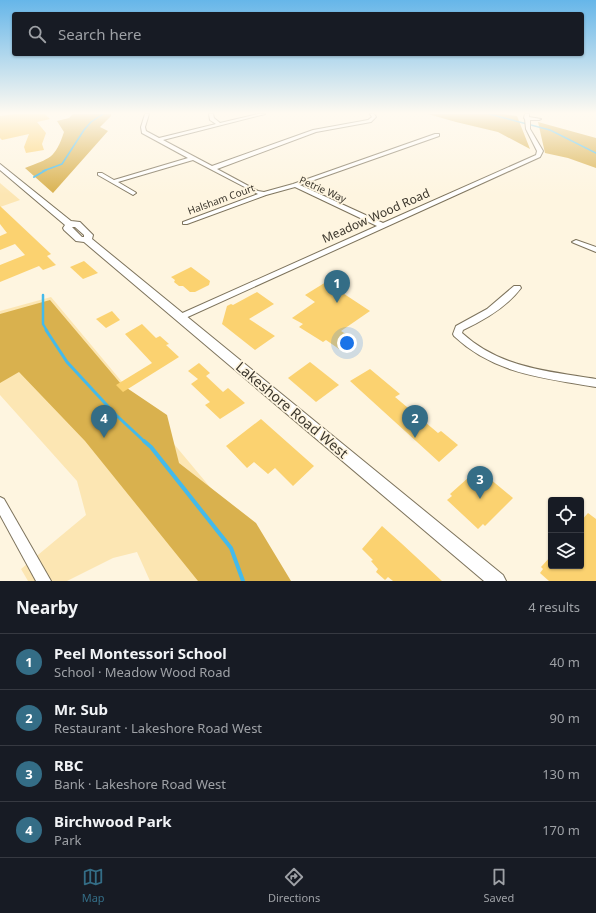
<!DOCTYPE html>
<html lang="en">
<head>
<meta charset="utf-8">
<style>
	:root { --surface:#171b24; --page:#20242c; --text:#f1f3f6; --muted:#9ea1a6; --line:#363941; --accent:#346d86 }
	body { margin:0; font-family:"Noto Sans",sans-serif; background:var(--page); color:var(--text) }
	.controls { position:absolute; right:12px; bottom:12px; display:grid; overflow:hidden; border-radius:4px; box-shadow:0 1px 3px #0004 }
	.controls button { width:36px; height:36px; display:grid; place-items:center; padding:0; border:0; border-bottom:1px solid var(--line); background:var(--surface); color:var(--text); font:20px sans-serif }
	.you { position:absolute; left:347px; top:343px; width:14px; height:14px; margin:-10px; border:3px solid #fff; border-radius:50%; background:#1a73e8; box-shadow:0 0 0 6px #1a73e833 }
	.badge { display:grid; place-items:center; width:26px; height:26px; border-radius:50%; background:var(--accent); color:#fff; font-size:13px; font-weight:700 }
	.pin { position:absolute; translate:-50% -33px; filter:drop-shadow(0 1px 2px #0008) }
	.pin::after { content:''; position:absolute; top:21px; width:14px; height:12px; background:inherit; clip-path:polygon(0 0,100% 0,50% 100%) }
	.list { margin:0; padding:0; list-style:none }
	h2 { display:flex; justify-content:space-between; align-items:center; height:52px; margin:0; padding:0 16px; font-size:17px }
	h2 small { font-size:13px; font-weight:400; color:var(--muted) }
	.list li { display:grid; grid-template-columns:26px 1fr auto; gap:12px; align-items:center; box-sizing:border-box; height:56px; padding:0 16px; border-top:1px solid var(--line) }
	.list b { display:block; font-size:15px; white-space:nowrap }
	.list p { margin:0; font-size:13px; white-space:nowrap; color:var(--muted) }
	.list em { font-size:13px; font-style:normal; color:var(--muted) }
	.icon { flex:none; width:22px; height:22px; fill:none; stroke:currentColor; stroke-width:2; stroke-linecap:round; stroke-linejoin:round }
	.map { position:relative; flex:none; width:596px; height:581px; overflow:hidden }
	.search { position:absolute; background:var(--surface); box-shadow:0 1px 3px #0004; left:12px; right:12px; top:12px; height:44px; display:flex; align-items:center; gap:10px; box-sizing:border-box; padding:0 14px; border-radius:4px; color:var(--muted); font-size:15px }
	.sheet { height:276px; background:var(--surface) }
	nav { display:flex; justify-content:space-around; align-items:center; box-sizing:border-box; height:56px; border-top:1px solid var(--line); background:var(--surface); font-size:11px; color:var(--muted) }
	nav a { display:grid; justify-items:center; gap:2px }
	nav .on { color:var(--accent) }
	.map>svg:first-child { display:block }
</style>
</head>
<body>
<div class="map">
<svg width="596" height="581" viewBox="0 0 596 581">
	<rect width="100%" height="100%" fill="#fef5e0"/>
	<!-- green -->
	<g fill="#fce6b3">
		<polygon points="0,183 20,200 0,207"/>
		<polygon points="51,297 281,572 283,581 150,581 137,552 113,558 67,581 28,581 21,569 86,515 77,481 0,395 0,311"/>
	</g>
	<!-- forest -->
	<g fill="#d9b14e">
		<path d="M73 114H111V116L100 127 108 131 53 193 25 168C50 158 55 159 64 132L57 121 69 118Z"/>
		<polygon points="428,114 503,114 517,116 530,149 498,132 456,122"/>
		<polygon points="538,122 596,138 596,168 568,158 545,153"/>
		<polygon points="50,300 121,384 167,415 179,463 256,523 291,581 198,581 85,441 19,372 0,383 0,314"/>
	</g>
	<g fill="none" stroke-linecap="round" stroke-linejoin="round">
		<!-- stream-far4 -->
		<g stroke="#44baeb" stroke-width="1.5">
			<polyline points="489,114 550,130 596,153"/>
			<polyline points="43,171 62,164 84,130 91,122 103,114"/>
		</g>
		<!-- stream-far3 -->
		<polyline stroke="#44baeb" stroke-width="2" points="34,177 46,170"/>
		<!-- stream-far2 -->
		<polyline stroke="#44baeb" stroke-width="2.5" points="43,295 43,324 47,331"/>
		<!-- stream-far1 -->
		<polyline stroke="#44baeb" stroke-width="3" points="46,330 67,362 116,415 145,442"/>
		<!-- stream -->
		<polyline stroke="#44baeb" stroke-width="4" points="144,441 151,447 231,548 243,581"/>
	</g>
	<!-- building -->
	<g fill="#fbd270">
		<polygon points="14,114 45,114 50,119 37,122 46,133 42,144 44,150 26,153 24,147 29,134 2,140 0,138 0,116"/>
		<polygon points="0,206 51,254 47,256 56,265 43,270 39,266 0,282 0,265 25,255 15,244 0,250 0,236 7,233 0,224"/>
		<polygon points="84,261 98,273 83,279 70,267"/>
		<polygon points="191,267 210,281 209,285 195,292 190,292 183,286 179,286 174,282 175,280 171,277"/>
		<polygon points="326,282 370,311 341,331 349,336 343,341 346,343 339,349 326,340 323,342 299,327 303,324 292,318 315,302 305,295"/>
		<polygon points="257,292 274,304 249,319 275,336 255,350 222,324 227,306 231,304 233,305"/>
		<polygon points="112,311 120,320 106,328 96,319"/>
		<polygon points="142,324 156,338 160,336 169,344 166,345 179,357 123,392 116,385 152,363 125,334"/>
		<polygon points="310,362 339,385 316,402 288,378"/>
		<polygon points="199,363 210,373 206,376 223,392 228,388 245,403 220,419 205,405 210,402 191,384 198,379 188,371"/>
		<polygon points="370,369 400,394 395,397 438,433 441,431 458,445 439,462 350,381"/>
		<polygon points="261,419 314,466 293,486 275,468 268,474 254,462 247,468 226,446"/>
		<polygon points="478,469 513,498 485,526 483,524 478,529 447,500 452,496 450,494"/>
		<polygon points="588,513 596,519 596,581 549,581 540,573 543,569 541,567 551,556 551,566 581,566 581,521"/>
		<polygon points="382,526 401,543 442,581 393,581 388,577 385,580 376,572 378,569 371,561 373,560 362,549"/>
	</g>
	<g fill="none" stroke-linecap="round" stroke-linejoin="round">
		<defs>
			<g id="minor">
				<polygon points="145,114 149,114 145,127 146,131 159,138 216,124 210,120 209,114 213,114 214,118 220,123 258,114 265,114 163,140 212,166 313,130 368,120 372,117 370,114 374,114 376,117 371,122 316,132 217,169 258,191 264,192 293,184 435,134 439,134 439,136 300,185 383,223 536,155 537,151 526,129 525,119 524,118 525,114 529,114 529,117 541,119 539,120 530,120 530,129 543,151 540,157 181,320 177,317 178,315 377,226 295,187 266,195 187,224 183,224 183,222 258,194 193,160 118,182 135,192 136,193 133,195 98,175 98,173 102,173 114,180 188,158 142,133 141,127"/>
				<polygon points="576,240 596,247 596,252 574,243 572,242"/>
				<path d="M514 286H520L521 288C507 307 484 320 463 330L462 333C500 368 548 371 596 379V387C544 378 494 374 454 336L453 334 456 326 487 309Z"/>
				<polygon points="0,497 4,499 51,581 36,581 0,515"/>
			</g>
			<path id="major" d="M0 164 71 221 80 222 93 235 92 239 503 575 506 581H484L84 242 76 241 64 230 63 228 65 225 0 170ZM72 227H75L84 235V237H82Z"/>
		</defs>
		<!-- minor casing -->
		<use href="#minor" stroke="#7d735c" stroke-width="2"/>
		<!-- major casing -->
		<use href="#major" stroke="#7d735c" stroke-width="2"/>
		<!-- minor -->
		<use href="#minor" fill="#fff" fill-rule="evenodd"/>
		<!-- major -->
		<use href="#major" fill="#fff" fill-rule="evenodd"/>
	</g>
	<!-- sky -->
	<linearGradient id="sky" x2="0" y2="1"><stop stop-color="#66b6e9"/><stop offset="0.58" stop-color="#fffaf1"/><stop offset="1" stop-color="#fffaf1" stop-opacity="0"/></linearGradient>
	<rect width="596" height="195" fill="url(#sky)"/>
	<g text-anchor="middle" stroke-width="3.5" stroke-linejoin="round" paint-order="stroke">
		<!-- far-street labels -->
		<g font-size="10" fill="#3b362c" stroke="#fef5e0">
			<text transform="translate(323 189) rotate(24)" y="4">Petrie Way</text>
			<text transform="translate(221 199) rotate(-20)" y="4">Halsham Court</text>
		</g>
		<!-- street labels -->
		<g font-size="12" fill="#3b362c" stroke="#fef5e0">
			<text transform="translate(376 216) rotate(-24)" y="4">Meadow Wood Road</text>
		</g>
		<!-- near-street labels -->
		<g font-size="14" fill="#3b362c" stroke="#fef5e0">
			<text transform="translate(292 410) rotate(40)" y="5">Lakeshore Road West</text>
		</g>
	</g>
</svg>
<div class="controls">
<button><svg class="icon" aria-label="locate" viewBox="0 0 24 24"><circle cx="12" cy="12" r="6"/><path d="M12 2v4M12 18v4M2 12h4M18 12h4"/></svg></button>
<button><svg class="icon" aria-label="layers" viewBox="0 0 24 24"><path d="M12 4l9 5-9 5-9-5zM3 14l9 5 9-5"/></svg></button>
</div>
<div class="you"></div>
<div class="pin badge" style="left:337px;top:303px">1</div>
<div class="pin badge" style="left:415px;top:438px">2</div>
<div class="pin badge" style="left:480px;top:499px">3</div>
<div class="pin badge" style="left:104px;top:438px">4</div>
<div class="search"><svg class="icon" aria-label="search" viewBox="0 0 24 24"><circle cx="10" cy="10" r="6"/><path d="M15 15l6 6"/></svg>Search here</div>
</div>
<section class="sheet">
<h2>Nearby<small>4 results</small></h2>
<ul class="list">
<li><span class="badge">1</span><div><b>Peel Montessori School</b><p>School · Meadow Wood Road</p></div><em>40 m</em></li>
<li><span class="badge">2</span><div><b>Mr. Sub</b><p>Restaurant · Lakeshore Road West</p></div><em>90 m</em></li>
<li><span class="badge">3</span><div><b>RBC</b><p>Bank · Lakeshore Road West</p></div><em>130 m</em></li>
<li><span class="badge">4</span><div><b>Birchwood Park</b><p>Park</p></div><em>170 m</em></li>
</ul>
</section>
<nav>
<a class="on"><svg class="icon" aria-label="map" viewBox="0 0 24 24"><path d="M3 6l6-2 6 2 6-2v14l-6 2-6-2-6 2zM9 4v14M15 6v14"/></svg>Map</a>
<a><svg class="icon" aria-label="directions" viewBox="0 0 24 24"><path d="M12 3l9 9-9 9-9-9zM9 14v-3h6M13 9l2 2-2 2"/></svg>Directions</a>
<a><svg class="icon" aria-label="saved" viewBox="0 0 24 24"><path d="M7 4h10v16l-5-4-5 4z"/></svg>Saved</a>
</nav>
</body>
</html>
